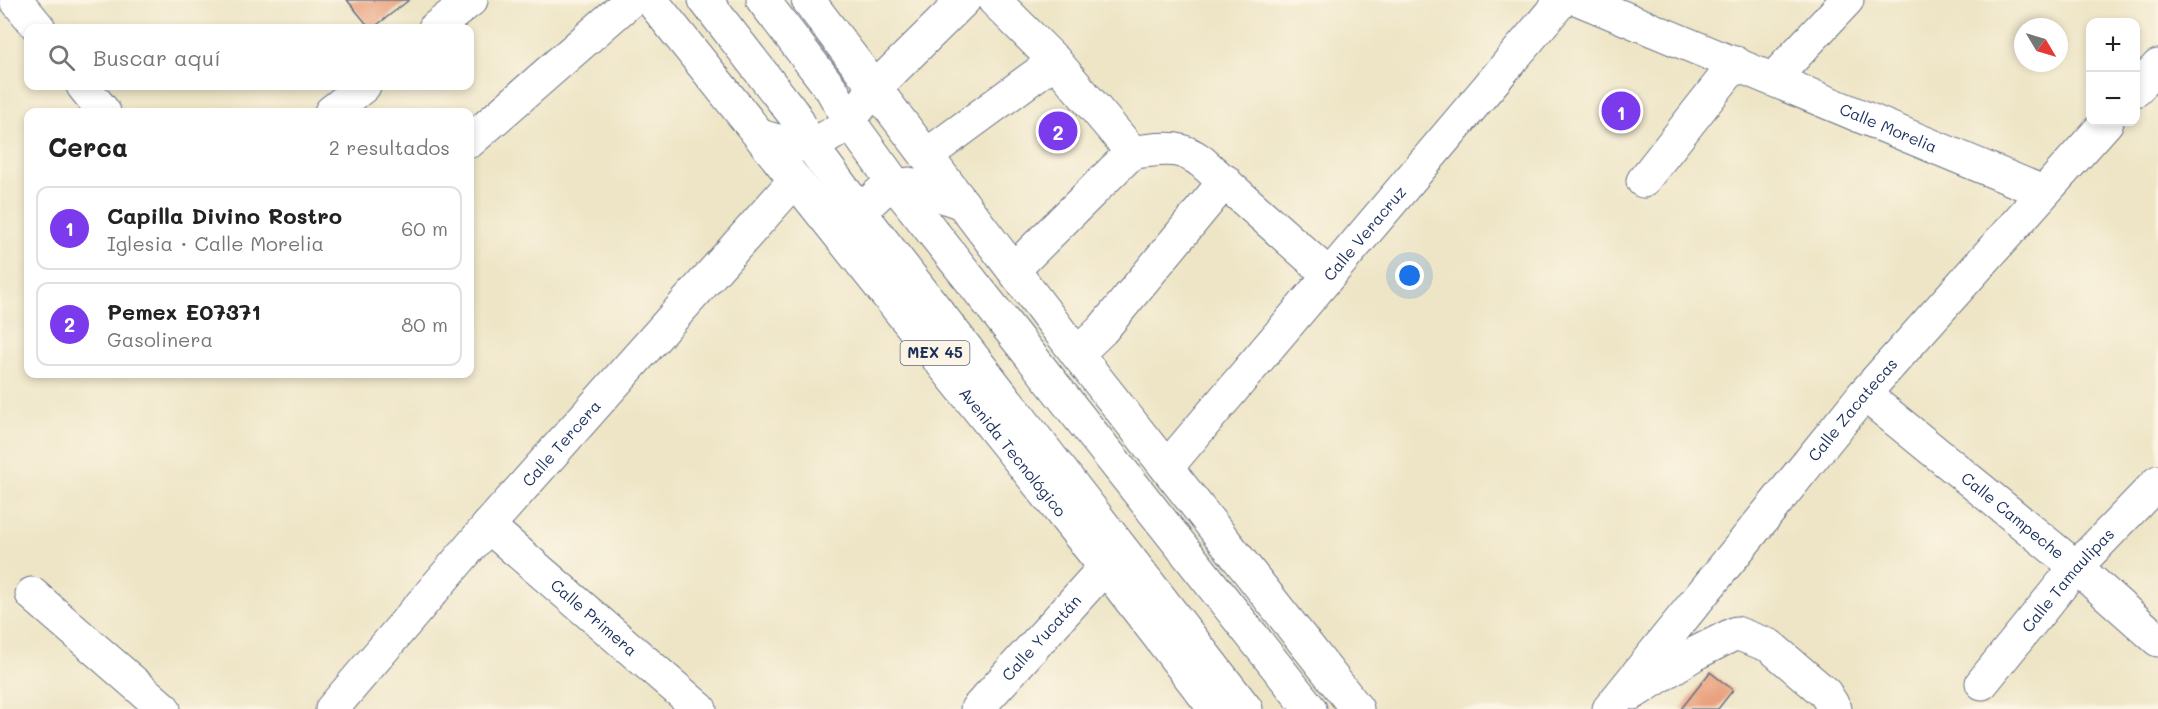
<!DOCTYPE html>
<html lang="es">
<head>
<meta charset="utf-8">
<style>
	:root { --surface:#fff; --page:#f6f6f6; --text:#222; --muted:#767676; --line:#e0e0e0; --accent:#7c3aed }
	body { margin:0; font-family:Mali,sans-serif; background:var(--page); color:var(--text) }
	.controls { position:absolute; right:18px; top:18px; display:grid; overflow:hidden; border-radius:12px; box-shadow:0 3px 9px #0003 }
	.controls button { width:54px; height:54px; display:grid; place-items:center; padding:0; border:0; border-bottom:2px solid var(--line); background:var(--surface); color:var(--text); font:30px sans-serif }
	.compass { position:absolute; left:2014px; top:18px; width:54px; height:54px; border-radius:50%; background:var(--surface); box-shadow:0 3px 9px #0003; rotate:128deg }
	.you { position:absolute; left:1410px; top:276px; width:21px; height:21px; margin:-15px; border:4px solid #fff; border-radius:50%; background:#1a73e8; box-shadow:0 0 0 9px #1a73e833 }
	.badge { display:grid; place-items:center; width:39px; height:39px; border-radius:50%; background:var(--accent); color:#fff; font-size:20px; font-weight:700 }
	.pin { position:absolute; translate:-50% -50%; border:3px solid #fff; box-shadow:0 2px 6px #0006 }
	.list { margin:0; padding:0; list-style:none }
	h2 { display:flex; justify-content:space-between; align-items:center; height:78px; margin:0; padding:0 24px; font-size:26px }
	h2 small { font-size:20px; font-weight:400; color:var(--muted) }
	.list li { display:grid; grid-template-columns:39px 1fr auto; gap:18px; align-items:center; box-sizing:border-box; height:84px; margin:0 12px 12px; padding:0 12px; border:2px solid var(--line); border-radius:12px }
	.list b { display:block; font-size:22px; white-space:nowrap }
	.list p { margin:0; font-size:20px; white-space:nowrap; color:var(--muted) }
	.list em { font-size:20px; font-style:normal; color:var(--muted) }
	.icon { flex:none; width:33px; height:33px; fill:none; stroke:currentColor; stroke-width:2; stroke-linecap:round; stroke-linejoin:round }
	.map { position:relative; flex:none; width:2158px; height:709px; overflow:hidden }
	.search { position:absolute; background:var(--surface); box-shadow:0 3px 9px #0003; left:24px; top:24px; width:450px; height:66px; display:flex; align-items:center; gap:15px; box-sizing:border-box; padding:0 21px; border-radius:12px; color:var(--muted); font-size:22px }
	.panel { position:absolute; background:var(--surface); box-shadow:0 3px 9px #0003; left:24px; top:108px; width:450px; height:270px; border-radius:12px }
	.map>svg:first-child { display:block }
</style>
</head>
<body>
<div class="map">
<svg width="2158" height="709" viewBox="0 0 2158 709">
	<rect width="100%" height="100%" fill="#fcf5e5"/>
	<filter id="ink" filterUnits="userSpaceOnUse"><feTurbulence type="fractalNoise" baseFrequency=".0167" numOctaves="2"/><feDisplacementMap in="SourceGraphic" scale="12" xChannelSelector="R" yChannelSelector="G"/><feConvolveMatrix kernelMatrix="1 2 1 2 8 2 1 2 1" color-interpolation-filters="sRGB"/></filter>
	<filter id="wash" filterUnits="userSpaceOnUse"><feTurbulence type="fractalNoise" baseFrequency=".008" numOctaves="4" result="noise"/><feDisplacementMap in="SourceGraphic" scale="24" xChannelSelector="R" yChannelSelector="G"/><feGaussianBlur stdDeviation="1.35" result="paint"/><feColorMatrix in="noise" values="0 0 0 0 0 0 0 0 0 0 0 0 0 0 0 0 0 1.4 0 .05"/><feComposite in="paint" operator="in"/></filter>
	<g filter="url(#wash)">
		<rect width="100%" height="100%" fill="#eee5c6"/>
		<g id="blocks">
			<!-- building -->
			<g fill="#e89d79">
				<polygon points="347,0 409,0 373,28 370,28"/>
				<polygon points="1710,672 1733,690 1718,709 1681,709"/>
			</g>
		</g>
	</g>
	<g filter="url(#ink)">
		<use href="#blocks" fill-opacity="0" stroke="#656f82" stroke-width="1.5"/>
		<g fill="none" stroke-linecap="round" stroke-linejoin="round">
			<defs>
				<g id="minor">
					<polyline points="16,0 39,28"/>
					<polyline points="705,0 795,116 809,143 864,217 1246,709"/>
					<polyline points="763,0 832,90 849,121 897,187 1310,709"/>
					<polyline points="994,0 1055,61 1132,152"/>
					<path id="s1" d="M1581 0 2043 192"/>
					<polyline points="435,28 471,0"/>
					<polyline points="1773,79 1847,0"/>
					<polyline points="83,86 104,112"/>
					<polyline points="874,89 964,0"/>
					<polyline points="2136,90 2158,66"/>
					<polyline points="331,112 364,86"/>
					<polyline points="470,141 631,0"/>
					<polyline points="927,155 1055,61"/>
					<polyline points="1643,181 1736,63"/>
					<path d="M1014 269 1132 152C1160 150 1178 143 1202 162L1329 275"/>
					<polyline points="1077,354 1102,330 1225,181"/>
					<path id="s2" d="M1864 394 2076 567 2158 640"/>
					<path id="s3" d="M1167 467 1562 0"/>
					<path id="s4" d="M488 526 700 709"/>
					<polyline points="32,594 164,709"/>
					<path id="s5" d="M1982 683 2076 567 2158 482"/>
					<polyline points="1633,693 1696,653 1736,633 1770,646 1825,693 1835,709"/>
					<path id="s6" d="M332 709 488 526 795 180"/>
					<path id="s7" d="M977 709 1105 567"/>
					<path id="s8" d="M1609 709 1864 394 2107 122"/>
				</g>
				<g id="major">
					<path id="s9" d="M651 0 1105 567 1215 709"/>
					<polyline points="808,0 1077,354 1357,709"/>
					<path d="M762 137C774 139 791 146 803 145 837 141 855 113 874 89"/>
					<polyline points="864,265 860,230 868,204 882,191 909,184 962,203"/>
				</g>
			</defs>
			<!-- minor casing -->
			<use href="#minor" stroke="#656f82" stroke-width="35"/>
			<!-- major casing -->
			<use href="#major" stroke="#656f82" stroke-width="35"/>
			<!-- minor -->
			<use href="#minor" stroke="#fff" stroke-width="33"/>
			<!-- major -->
			<use href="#major" stroke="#fff" stroke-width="33"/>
		</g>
	</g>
	<g text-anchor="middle" stroke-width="4.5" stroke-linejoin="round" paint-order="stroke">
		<!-- shield labels -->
		<rect fill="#fcf5e5" stroke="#5e6a86" stroke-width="1.5" x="900.5" y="341" width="69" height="24" rx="4.5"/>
		<g font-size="15" font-weight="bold" fill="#1b2f5e">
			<text x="935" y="358">MEX 45</text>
		</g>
		<!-- street labels -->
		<g font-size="16" fill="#1b2f5e" stroke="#fcf5e5">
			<text dy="6" stroke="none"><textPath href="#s1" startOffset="333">Calle Morelia</textPath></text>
			<text dy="6" stroke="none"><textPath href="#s3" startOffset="306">Calle Veracruz</textPath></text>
			<text dy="6" stroke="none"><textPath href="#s8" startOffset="386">Calle Zacatecas</textPath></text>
			<text dy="6" stroke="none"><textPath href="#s6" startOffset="351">Calle Tercera</textPath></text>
			<text dy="6" stroke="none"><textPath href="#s9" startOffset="579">Avenida Tecnológico</textPath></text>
			<text dy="6" stroke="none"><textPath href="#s2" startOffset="192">Calle Campeche</textPath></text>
			<text dy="6" stroke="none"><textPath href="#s5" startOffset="134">Calle Tamaulipas</textPath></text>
			<text dy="6" stroke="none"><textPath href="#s4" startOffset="140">Calle Primera</textPath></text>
			<text dy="6" stroke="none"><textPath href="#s7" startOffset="96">Calle Yucatán</textPath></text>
		</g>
	</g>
</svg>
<div class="controls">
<button>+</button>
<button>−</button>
</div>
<svg class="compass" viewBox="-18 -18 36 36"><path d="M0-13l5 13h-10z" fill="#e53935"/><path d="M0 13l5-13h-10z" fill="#767676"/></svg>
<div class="you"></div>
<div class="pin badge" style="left:1621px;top:111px">1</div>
<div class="pin badge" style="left:1058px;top:131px">2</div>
<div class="search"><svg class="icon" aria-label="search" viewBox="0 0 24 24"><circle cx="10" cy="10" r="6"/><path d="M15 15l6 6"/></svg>Buscar aquí</div>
<section class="panel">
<h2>Cerca<small>2 resultados</small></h2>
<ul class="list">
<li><span class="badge">1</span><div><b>Capilla Divino Rostro</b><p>Iglesia · Calle Morelia</p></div><em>60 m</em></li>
<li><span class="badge">2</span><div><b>Pemex E07371</b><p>Gasolinera</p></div><em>80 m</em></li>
</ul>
</section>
</div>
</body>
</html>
